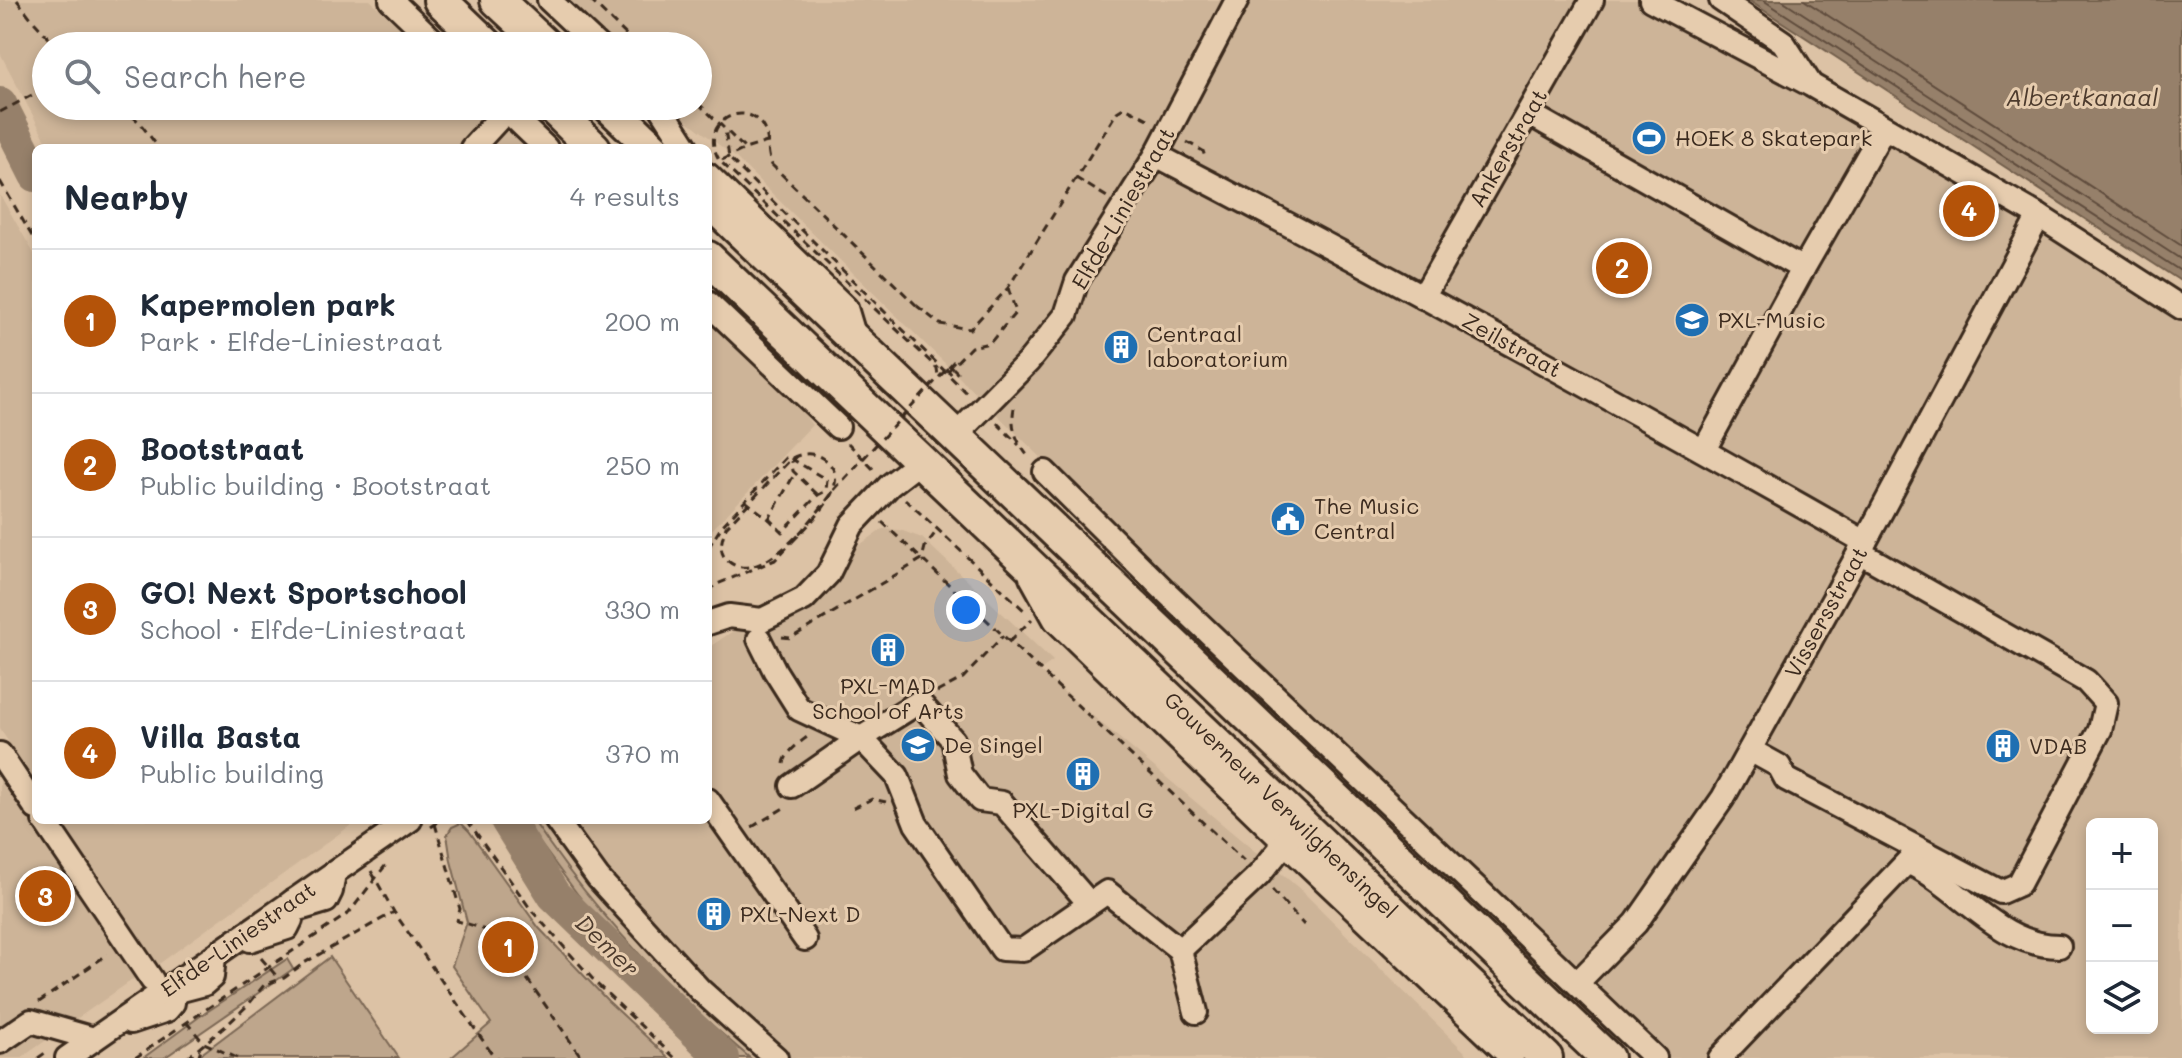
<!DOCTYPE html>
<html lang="en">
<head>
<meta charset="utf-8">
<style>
	:root { --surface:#fff; --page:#f6f6f7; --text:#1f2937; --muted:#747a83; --line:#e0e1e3; --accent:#b45309 }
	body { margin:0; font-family:Mali,sans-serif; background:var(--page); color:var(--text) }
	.controls { position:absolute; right:24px; bottom:24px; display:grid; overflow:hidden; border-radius:12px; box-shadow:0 4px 12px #0003 }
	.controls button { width:72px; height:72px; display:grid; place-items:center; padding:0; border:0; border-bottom:2px solid var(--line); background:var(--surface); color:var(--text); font:40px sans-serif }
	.you { position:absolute; left:966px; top:610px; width:28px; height:28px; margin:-20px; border:6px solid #fff; border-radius:50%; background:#1a73e8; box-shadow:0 0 0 12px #1a73e833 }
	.badge { display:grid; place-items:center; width:52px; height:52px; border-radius:50%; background:var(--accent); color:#fff; font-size:26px; font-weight:700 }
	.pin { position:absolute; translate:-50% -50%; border:4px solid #fff; box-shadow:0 2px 8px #0006 }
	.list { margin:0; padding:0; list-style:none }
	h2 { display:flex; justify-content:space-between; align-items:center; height:104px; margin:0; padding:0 32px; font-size:34px }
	h2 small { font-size:26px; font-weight:400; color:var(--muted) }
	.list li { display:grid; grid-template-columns:52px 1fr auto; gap:24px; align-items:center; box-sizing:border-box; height:144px; padding:0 32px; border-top:2px solid var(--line) }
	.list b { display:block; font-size:30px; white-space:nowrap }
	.list p { margin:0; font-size:26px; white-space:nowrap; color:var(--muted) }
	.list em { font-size:26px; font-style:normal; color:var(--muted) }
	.icon { flex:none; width:44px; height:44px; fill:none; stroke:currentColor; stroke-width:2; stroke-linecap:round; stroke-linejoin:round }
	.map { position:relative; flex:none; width:2182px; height:1058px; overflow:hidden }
	.search { position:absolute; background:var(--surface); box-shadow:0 4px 12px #0003; left:32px; top:32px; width:680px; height:88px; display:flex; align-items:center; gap:20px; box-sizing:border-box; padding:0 28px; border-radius:44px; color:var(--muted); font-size:30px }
	.panel { position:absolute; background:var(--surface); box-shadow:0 4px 12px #0003; left:32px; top:144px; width:680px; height:680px; border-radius:12px }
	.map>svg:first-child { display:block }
</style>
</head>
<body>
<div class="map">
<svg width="2182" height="1058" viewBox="0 0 2182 1058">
	<rect width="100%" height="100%" fill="#dcc2a5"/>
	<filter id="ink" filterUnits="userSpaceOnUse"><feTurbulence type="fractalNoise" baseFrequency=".0125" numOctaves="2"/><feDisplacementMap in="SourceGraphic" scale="16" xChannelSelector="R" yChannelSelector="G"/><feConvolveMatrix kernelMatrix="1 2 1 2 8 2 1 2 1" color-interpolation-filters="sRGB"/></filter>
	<g filter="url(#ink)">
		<!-- built -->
		<g fill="#cdb498" fill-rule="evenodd">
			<polygon points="0,0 370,0 419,46 46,46 46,106 483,106 527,148 50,148 0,53"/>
			<path d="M558 0H1674L2182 316V1058H1668L1022 439 735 157 668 106H698V46H606ZM2092 824H2152V1028H2092Z"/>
			<polygon points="0,195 36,257 36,783 0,729"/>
			<polygon points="708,318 791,397 812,425 708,534"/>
			<polygon points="883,529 900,530 922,538 1053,661 1039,671 1301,890 1471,1058 750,1058 684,1000 628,941 563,865 533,820 708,820 708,648"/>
			<polygon points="0,763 142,973 21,1058 0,1058"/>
			<polygon points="60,820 358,820 156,966"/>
		</g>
		<!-- green -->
		<g fill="#bea68c" stroke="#7c6855" stroke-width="2">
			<path d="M523 820H533C576 885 628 946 685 1000 705 1020 728 1039 750 1058H739L620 947 578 895Z"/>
			<polygon points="461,823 469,831 539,928 608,1001 669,1058 451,1058 491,1023 452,966 467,922 451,861 447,835 452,827"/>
			<polygon points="330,957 399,1058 196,1058"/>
			<polygon points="287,959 293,969 164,1058 143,1058 199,1017"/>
		</g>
		<!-- water -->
		<polygon fill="#96806a" stroke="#725e4c" stroke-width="2" points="1748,0 2182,0 2182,282"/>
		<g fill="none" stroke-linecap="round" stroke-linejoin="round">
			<!-- shore -->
			<g stroke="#5f4c3c" stroke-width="2">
				<polyline points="1763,0 2182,272"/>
				<polyline points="1782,0 2182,260"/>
				<polyline points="1804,0 2182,246"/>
			</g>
			<!-- river -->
			<g stroke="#96806a" stroke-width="34">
				<polyline points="0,104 36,175"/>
				<polyline points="507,820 554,895 723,1058"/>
			</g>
			<defs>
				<g id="minor">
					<polyline points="391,0 439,46"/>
					<polyline points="549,0 598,46"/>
					<polyline points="1651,0 1811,85 2039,216 2182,308"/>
					<polyline points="1721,0 1783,42 1809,82"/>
					<polyline points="502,106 546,148"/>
					<polyline points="660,106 687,148"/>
					<polyline points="1528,113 1803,269"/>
					<polyline points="472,148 507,110"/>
					<path d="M1156 155C1395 279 1631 409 1865 542"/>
					<polyline points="708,175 846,308 855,338"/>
					<polyline points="1423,297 1592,0"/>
					<polyline points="708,303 838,427"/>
					<polyline points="956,435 1028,362 1066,315 1077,281 1156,155 1237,0"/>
					<polyline points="1704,450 1803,269 1884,128"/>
					<polyline points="1045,472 1164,590 1655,1058"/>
					<polyline points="1031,577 1055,620 1285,843 1512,1058"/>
					<polyline points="708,623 729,616 762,620 804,599 828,574 852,525 890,485 921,461"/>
					<polyline points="759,639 775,671 799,709 861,738 897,776 916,824 1002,949 1023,950 1107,892 1180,950 1259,875 1301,823"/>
					<polyline points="1750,750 1779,766 1786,779 2001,892 2019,884 2100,730 2106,703 2086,681 1859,552"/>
					<polyline points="0,754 36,808"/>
					<polyline points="792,786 861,738 919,702 953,740 960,774 980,800 1002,803 1089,903"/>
					<polyline points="708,800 805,939"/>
					<polyline points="44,820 152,980"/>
					<polyline points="556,820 598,878 700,990 776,1058"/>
					<polyline points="289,912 326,901 331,891 334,873"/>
					<polyline points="250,940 287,928 291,920 293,901"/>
					<polyline points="1180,950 1196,1012"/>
					<polyline points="1577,983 1636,923 1723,798 1865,542 2039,216"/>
					<polyline points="170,993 204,984 212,977 214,956"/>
					<polyline points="131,1022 167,1010 173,1003 174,984"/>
					<polyline points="0,1042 31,1021 94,1039"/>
					<polyline points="67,1058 410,820"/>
					<path d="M1720 1058 1907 862C1960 885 1997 946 2059 946"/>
				</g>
				<g id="highway">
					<polyline points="440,0 488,46"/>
					<polyline points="497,0 546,46"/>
					<polyline points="551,106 594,148"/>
					<polyline points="609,106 653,148"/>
					<polyline points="708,200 1607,1058"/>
					<polyline points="708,258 1546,1058"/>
				</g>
			</defs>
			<!-- minor casing -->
			<use href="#minor" stroke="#3b2a1e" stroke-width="28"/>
			<!-- highway casing -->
			<use href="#highway" stroke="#3b2a1e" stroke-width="38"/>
			<!-- path -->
			<g stroke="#3b2a1e" stroke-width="3" stroke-dasharray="8 6" stroke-linecap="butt">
				<polyline points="17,0 35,23 56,46"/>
				<polyline points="590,0 638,46"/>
				<polyline points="698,103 725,129 729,158 969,395"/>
				<polyline points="121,106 139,122 159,148"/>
				<polyline points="0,112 36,93 46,83"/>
				<polyline points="728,132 745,149"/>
				<polyline points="1187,142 1203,151 1205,157"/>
				<polyline points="722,160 745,149 767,142"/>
				<polyline points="1076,178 1107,197"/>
				<polyline points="0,181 36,243"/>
				<polyline points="917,306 940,324 970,329 1008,288 1117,112 1125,107 1150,120"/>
				<polyline points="946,368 953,376 957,372 952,367"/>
				<polyline points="947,372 971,347 990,343 1016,312 1008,288"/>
				<path d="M1014 408C1010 429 1017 442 1030 459"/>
				<polyline points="997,423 1019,445"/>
				<polyline points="848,443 876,472"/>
				<polyline points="796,456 792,462 793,471 818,495"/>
				<polyline points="905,499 1025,611"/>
				<polyline points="745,501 769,519 795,473"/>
				<polyline points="882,522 1244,861"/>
				<polyline points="708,548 722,526 787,456 827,480 826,491 818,495 782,532 769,519"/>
				<polyline points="708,592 715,585 775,560 793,541"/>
				<polyline points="782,637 791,638 922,559 925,547 938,529"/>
				<polyline points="1010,641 1032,619"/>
				<polyline points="937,692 963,678 1003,636"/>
				<path d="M784 764C785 753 798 744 807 737"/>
				<polyline points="853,808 872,799 886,802"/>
				<polyline points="467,820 532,911 598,985 675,1058"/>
				<path d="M435 824 460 909 457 921C484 928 502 934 514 960L582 1058"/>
				<polyline points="431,827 441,820"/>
				<polyline points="752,827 787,806"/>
				<polyline points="371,871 394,912 495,1058"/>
				<polyline points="1272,890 1304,925"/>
				<polyline points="261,958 279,979"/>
				<polyline points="39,1002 108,954"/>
				<polyline points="186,1022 204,1043 237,1058"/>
				<polyline points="183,1025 349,913 388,862"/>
				<polyline points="38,1058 45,1053"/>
				<polyline points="135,1058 177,1029"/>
				<polyline points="187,1058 227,1025 249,1004 264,985 284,978 304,963 394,912"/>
				<polyline points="198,1058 202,1046"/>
			</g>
			<!-- minor -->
			<use href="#minor" stroke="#e6ccae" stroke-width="22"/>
			<!-- highway -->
			<use href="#highway" stroke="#e6ccae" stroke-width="32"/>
			<!-- path-bridge -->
			<g stroke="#3b2a1e" stroke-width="3" stroke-dasharray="8 6" stroke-linecap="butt">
				<path d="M917 306 772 165C766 152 770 139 764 129 748 96 695 122 720 161L937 368 938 377"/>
				<path d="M793 541C810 523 859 480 822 458 812 452 802 453 792 458L726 527C722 539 717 552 728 561 761 589 816 515 833 492L834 490 956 359"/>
			</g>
		</g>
	</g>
	<!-- icons -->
	<defs>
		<symbol id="stadium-disc" viewBox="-11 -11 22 22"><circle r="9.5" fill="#1f6fb2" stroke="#e6ccae"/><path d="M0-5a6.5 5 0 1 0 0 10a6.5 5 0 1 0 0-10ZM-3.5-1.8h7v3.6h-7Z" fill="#fff"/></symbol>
		<symbol id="university-disc" viewBox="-11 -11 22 22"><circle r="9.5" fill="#1f6fb2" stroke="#e6ccae"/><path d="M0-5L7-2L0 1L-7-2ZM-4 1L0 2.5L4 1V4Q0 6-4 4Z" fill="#fff"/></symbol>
		<symbol id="building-disc" viewBox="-11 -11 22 22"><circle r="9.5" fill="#1f6fb2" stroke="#e6ccae"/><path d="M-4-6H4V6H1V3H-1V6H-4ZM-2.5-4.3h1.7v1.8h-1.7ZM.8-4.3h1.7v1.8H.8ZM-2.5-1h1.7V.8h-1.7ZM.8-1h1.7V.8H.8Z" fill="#fff"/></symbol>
		<symbol id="civic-disc" viewBox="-11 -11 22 22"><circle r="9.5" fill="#1f6fb2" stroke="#e6ccae"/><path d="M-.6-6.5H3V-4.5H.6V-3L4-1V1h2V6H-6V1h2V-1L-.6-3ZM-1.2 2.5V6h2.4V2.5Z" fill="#fff"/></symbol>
		<symbol id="school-disc" viewBox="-11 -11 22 22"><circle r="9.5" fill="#1f6fb2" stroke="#e6ccae"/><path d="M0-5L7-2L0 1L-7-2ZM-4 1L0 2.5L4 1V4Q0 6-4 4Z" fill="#fff"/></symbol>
	</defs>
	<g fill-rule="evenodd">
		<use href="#stadium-disc" x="1629" y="118" width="40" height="40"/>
		<use href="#university-disc" x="1672" y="300" width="40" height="40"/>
		<use href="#building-disc" x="1101" y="327" width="40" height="40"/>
		<use href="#civic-disc" x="1268" y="499" width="40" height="40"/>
		<use href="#building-disc" x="868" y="630" width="40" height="40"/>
		<use href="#school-disc" x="898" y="725" width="40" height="40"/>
		<use href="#building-disc" x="1983" y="726" width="40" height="40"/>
		<use href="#building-disc" x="1063" y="754" width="40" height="40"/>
		<use href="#building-disc" x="694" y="894" width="40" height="40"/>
	</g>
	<g text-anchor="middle" stroke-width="6" stroke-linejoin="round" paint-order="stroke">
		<!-- poi labels -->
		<g font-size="22" fill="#3b2a1e" stroke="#e6ccae" text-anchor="start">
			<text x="1675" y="146">HOEK 8 Skatepark</text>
			<text x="1718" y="328">PXL-Music</text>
			<text x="1147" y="342">Centraal<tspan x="1147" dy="25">laboratorium</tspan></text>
			<text x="1314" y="514">The Music<tspan x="1314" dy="25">Central</tspan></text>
			<text x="888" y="694" text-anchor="middle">PXL-MAD<tspan x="888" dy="25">School of Arts</tspan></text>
			<text x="944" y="753">De Singel</text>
			<text x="2029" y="754">VDAB</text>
			<text x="1083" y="818" text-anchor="middle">PXL-Digital G</text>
			<text x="740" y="922">PXL-Next D</text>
		</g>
		<!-- street labels -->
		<g font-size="22" fill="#3b2a1e" stroke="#e6ccae">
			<text transform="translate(1508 148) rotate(-60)" y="8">Ankerstraat</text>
			<text transform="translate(1123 208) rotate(-60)" y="8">Elfde-Liniestraat</text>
			<text transform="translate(1512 345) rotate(29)" y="8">Zeilstraat</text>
			<text transform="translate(1826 612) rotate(-61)" y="8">Vissersstraat</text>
			<text transform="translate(1281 805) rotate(44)" y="8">Gouverneur Verwilghensingel</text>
			<text transform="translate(238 939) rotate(-35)" y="8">Elfde-Liniestraat</text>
		</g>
		<!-- water labels -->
		<g font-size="24" font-style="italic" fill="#4d3b2d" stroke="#e6ccae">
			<text x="2082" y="106">Albertkanaal</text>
			<text transform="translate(607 946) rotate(44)" y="8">Demer</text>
		</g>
	</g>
</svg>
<div class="controls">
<button>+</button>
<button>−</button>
<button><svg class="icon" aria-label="layers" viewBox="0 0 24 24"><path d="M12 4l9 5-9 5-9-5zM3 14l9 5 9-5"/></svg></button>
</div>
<div class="you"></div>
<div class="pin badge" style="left:508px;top:947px">1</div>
<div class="pin badge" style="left:1622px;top:268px">2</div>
<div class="pin badge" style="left:45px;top:896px">3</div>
<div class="pin badge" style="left:1969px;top:211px">4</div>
<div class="search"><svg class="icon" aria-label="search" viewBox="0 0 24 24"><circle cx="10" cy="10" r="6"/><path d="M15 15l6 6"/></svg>Search here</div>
<section class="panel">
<h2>Nearby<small>4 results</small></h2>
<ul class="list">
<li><span class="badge">1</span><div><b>Kapermolen park</b><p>Park · Elfde-Liniestraat</p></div><em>200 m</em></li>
<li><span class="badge">2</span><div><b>Bootstraat</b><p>Public building · Bootstraat</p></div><em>250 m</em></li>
<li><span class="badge">3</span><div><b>GO! Next Sportschool</b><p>School · Elfde-Liniestraat</p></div><em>330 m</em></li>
<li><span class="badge">4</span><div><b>Villa Basta</b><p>Public building</p></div><em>370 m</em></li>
</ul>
</section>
</div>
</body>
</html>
